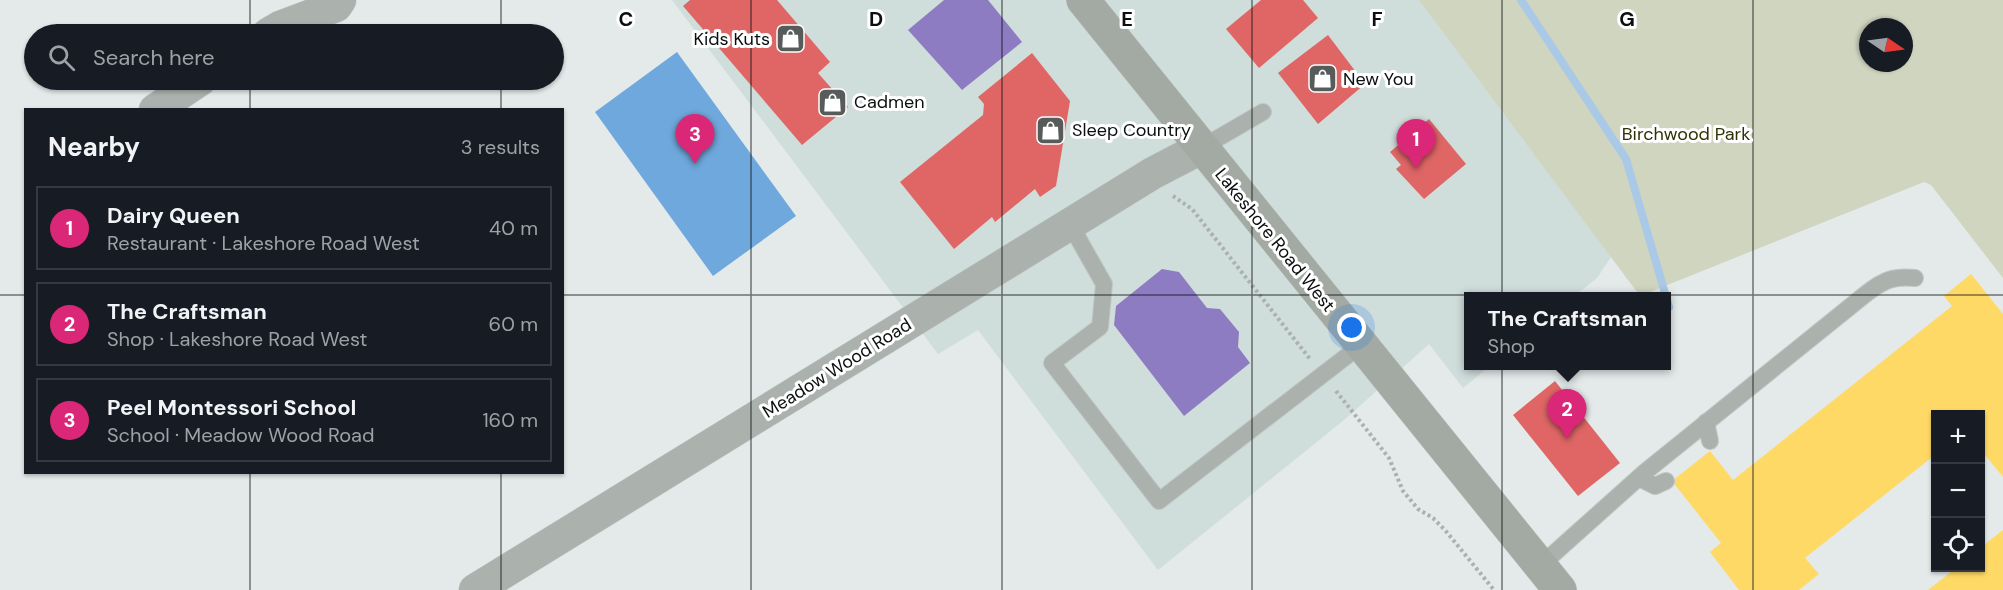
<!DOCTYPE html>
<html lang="en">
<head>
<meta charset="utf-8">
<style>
	:root { --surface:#171b24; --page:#242831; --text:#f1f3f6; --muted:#9ea1a6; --line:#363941; --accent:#db2777 }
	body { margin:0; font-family:"DM Sans",sans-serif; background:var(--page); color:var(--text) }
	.controls { position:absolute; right:18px; bottom:18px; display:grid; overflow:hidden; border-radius:0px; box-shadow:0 2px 4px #0004 }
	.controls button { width:54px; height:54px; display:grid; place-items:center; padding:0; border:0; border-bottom:2px solid var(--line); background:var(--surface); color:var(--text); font:30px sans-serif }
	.compass { position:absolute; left:1859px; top:18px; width:54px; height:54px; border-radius:50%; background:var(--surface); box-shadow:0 2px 4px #0004; rotate:103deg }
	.you { position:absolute; left:1352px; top:328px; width:21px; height:21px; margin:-15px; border:4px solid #fff; border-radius:50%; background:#1a73e8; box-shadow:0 0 0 9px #1a73e833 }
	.badge { display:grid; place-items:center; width:39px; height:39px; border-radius:50%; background:var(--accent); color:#fff; font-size:20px; font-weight:700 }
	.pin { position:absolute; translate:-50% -50px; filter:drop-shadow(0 2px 3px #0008) }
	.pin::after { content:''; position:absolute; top:32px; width:21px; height:18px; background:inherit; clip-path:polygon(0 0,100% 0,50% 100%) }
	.popup { position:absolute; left:1464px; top:292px; width:207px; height:78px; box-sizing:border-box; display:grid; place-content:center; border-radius:0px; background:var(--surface); filter:drop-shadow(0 2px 4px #0005); font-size:20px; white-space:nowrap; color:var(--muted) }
	.popup b { font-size:22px; color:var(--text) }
	.popup::after { content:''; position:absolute; left:50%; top:100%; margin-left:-12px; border:12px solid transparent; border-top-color:var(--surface) }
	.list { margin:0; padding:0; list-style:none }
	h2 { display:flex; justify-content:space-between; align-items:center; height:78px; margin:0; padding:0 24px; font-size:26px }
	h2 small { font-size:20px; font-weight:400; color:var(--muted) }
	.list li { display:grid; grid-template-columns:39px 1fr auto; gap:18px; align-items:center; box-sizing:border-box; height:84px; margin:0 12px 12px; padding:0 12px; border:2px solid var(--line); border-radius:0px }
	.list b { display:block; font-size:22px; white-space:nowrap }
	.list p { margin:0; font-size:20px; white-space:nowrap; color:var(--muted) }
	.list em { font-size:20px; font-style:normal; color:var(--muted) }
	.icon { flex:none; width:33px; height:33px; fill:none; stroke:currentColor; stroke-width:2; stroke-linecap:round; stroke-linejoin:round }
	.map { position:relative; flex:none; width:2003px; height:590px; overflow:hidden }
	.search { position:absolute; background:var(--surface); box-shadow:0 2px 4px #0004; left:24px; top:24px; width:540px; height:66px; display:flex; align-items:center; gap:15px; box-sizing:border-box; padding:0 21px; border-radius:33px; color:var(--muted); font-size:22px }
	.panel { position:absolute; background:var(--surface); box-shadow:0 2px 4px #0004; left:24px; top:108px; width:540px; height:366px; border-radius:0px }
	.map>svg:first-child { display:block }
</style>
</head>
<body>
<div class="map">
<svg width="2003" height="590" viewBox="0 0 2003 590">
	<rect width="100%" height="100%" fill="#e3eae9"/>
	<!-- built -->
	<polygon fill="#cfdddb" points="672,0 1426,0 1611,257 1597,278 1574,296 1468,296 1468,366 1490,366 1463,388 1429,344 1344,420 1158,570 978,330 938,354"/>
	<!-- green -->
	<path fill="#d0d5c0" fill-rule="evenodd" d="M1419 0H2003V278L1931 185 1924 182 1640 296ZM1868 27H1904V63H1868Z"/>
	<!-- homes -->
	<g fill="#ffd966">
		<polygon points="1971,274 2003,314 2003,477 1980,449 1980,414 1936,414 1936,454 1805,558 1819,574 1799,590 1739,590 1710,552 1721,543 1672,481 1710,451 1733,480 1952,306 1944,296"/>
		<polygon points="2003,530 2003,590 1928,590 1956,568 1980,568 1980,548"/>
	</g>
	<!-- shops -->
	<g fill="#e06666">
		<polygon points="690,0 777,0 830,62 818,73 848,107 802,145 683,6"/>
		<polygon points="1261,0 1303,0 1318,18 1259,68 1226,29"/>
		<polygon points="1328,35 1365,84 1318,124 1278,73"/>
		<polygon points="1032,53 1070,101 1056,186 1040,197 1035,189 995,222 992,217 954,249 900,182 983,115 984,104 978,97"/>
		<polygon points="1429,119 1466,164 1424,199 1396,169 1401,165 1390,152"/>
		<polygon points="1555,381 1620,463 1578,496 1513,415"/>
	</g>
	<!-- offices -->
	<g fill="#8e7cc3">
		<polygon points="944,0 988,0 1022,42 962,90 908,30"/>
		<polygon points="1162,269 1179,272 1207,308 1220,309 1239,332 1238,347 1250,363 1184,416 1114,325 1116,306"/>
	</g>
	<!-- schools -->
	<polygon fill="#6fa8dc" points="677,52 796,216 713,276 595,112"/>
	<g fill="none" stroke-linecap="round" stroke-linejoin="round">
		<!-- stream -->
		<polyline stroke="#aac9e6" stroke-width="8" points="1521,0 1626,159 1669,307"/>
		<defs>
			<g id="service">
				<polyline points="1201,148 1263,112"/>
				<polyline points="1070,224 1104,284 1100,327 1052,363 1159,501 1361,345"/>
				<polyline points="1706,422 1710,441"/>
				<polyline points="1639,478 1655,486 1666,481"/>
				<path d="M1541 565 1645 472 1867 293C1884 280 1893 276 1915 278"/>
			</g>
			<g id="minor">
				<polyline points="268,34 280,27 336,6 340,0"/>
				<polyline points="155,110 200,80"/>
				<polyline points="475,590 1153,173 1201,148"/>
			</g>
			<polyline id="primary" points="1083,0 1560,590"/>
		</defs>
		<!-- service casing -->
		<use href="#service" stroke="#c1c6c5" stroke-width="18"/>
		<!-- minor casing -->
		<use href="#minor" stroke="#c1c6c5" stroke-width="33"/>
		<!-- primary casing -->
		<use href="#primary" stroke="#c1c6c5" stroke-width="34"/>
		<!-- path -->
		<g stroke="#acb1ae" stroke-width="4" stroke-dasharray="3 3" stroke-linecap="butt">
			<polyline points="1173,196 1192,209 1310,359"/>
			<polyline points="1336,391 1389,458 1403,491 1418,509 1433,518 1445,530 1494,590"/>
		</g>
		<!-- service -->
		<use href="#service" stroke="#abb2ad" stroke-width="16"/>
		<!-- minor -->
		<use href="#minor" stroke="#abb2ad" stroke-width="32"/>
		<!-- primary -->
		<use href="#primary" stroke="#a2aaa3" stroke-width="33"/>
	</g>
	<!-- grid -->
	<path fill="none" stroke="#0b0f0f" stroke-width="1.5" stroke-opacity="0.55" d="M250 0V34M501 0V34M751 0V590M1002 0V590M1252 0V590M1502 0V590M1753 0V590M250 80V110M501 80V110M0 295H26M562 295H2003M250 472V590M501 472V590"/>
	<!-- icons -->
	<defs>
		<symbol id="shop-square" viewBox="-11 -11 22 22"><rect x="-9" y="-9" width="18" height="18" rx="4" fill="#575c5b" stroke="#fff"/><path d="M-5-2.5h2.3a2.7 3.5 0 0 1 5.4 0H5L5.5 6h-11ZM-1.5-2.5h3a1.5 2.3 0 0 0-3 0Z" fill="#fff"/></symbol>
	</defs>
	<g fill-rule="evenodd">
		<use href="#shop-square" x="774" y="22" width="33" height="33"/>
		<use href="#shop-square" x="1306" y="62" width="33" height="33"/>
		<use href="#shop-square" x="816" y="86" width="33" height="33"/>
		<use href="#shop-square" x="1034" y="114" width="33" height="33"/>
	</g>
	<g text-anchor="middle" stroke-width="6" stroke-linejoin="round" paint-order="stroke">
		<!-- poi labels -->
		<g font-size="18" fill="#0b0f0f" stroke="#fff" text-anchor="start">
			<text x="770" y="45" text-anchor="end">Kids Kuts</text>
			<text x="1343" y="85">New You</text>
			<text x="854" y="108">Cadmen</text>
			<text x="1072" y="136">Sleep Country</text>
		</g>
		<!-- park labels -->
		<g font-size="18" fill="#303205" stroke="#fff">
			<text x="1686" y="140">Birchwood Park</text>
		</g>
		<!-- street labels -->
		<g font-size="18" fill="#0b0f0f" stroke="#fff">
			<text transform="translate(1275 240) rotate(51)" y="6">Lakeshore Road West</text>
			<text transform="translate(837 368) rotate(-32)" y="6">Meadow Wood Road</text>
		</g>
	</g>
	<g font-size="20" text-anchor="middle" font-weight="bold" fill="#0b0f0f" stroke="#fff" stroke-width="6" stroke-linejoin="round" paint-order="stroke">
		<text x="626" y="26">C</text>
		<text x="876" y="26">D</text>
		<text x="1127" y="26">E</text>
		<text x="1377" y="26">F</text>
		<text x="1627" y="26">G</text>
	</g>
</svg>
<div class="controls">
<button>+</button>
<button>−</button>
<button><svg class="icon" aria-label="locate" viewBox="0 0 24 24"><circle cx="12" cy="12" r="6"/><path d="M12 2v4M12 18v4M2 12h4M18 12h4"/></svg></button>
</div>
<svg class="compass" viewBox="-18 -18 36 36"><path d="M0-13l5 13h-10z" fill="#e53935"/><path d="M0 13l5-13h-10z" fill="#9ea1a6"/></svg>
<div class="you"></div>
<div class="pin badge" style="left:1416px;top:169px">1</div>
<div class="pin badge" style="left:1567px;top:439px">2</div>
<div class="popup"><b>The Craftsman</b>Shop</div>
<div class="pin badge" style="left:695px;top:164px">3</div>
<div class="search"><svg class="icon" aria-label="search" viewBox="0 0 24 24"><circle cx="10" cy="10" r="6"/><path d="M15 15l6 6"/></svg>Search here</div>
<section class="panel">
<h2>Nearby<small>3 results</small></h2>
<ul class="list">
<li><span class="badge">1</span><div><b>Dairy Queen</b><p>Restaurant · Lakeshore Road West</p></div><em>40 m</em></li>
<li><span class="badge">2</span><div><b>The Craftsman</b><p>Shop · Lakeshore Road West</p></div><em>60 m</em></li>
<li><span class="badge">3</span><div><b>Peel Montessori School</b><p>School · Meadow Wood Road</p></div><em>160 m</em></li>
</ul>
</section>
</div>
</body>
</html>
